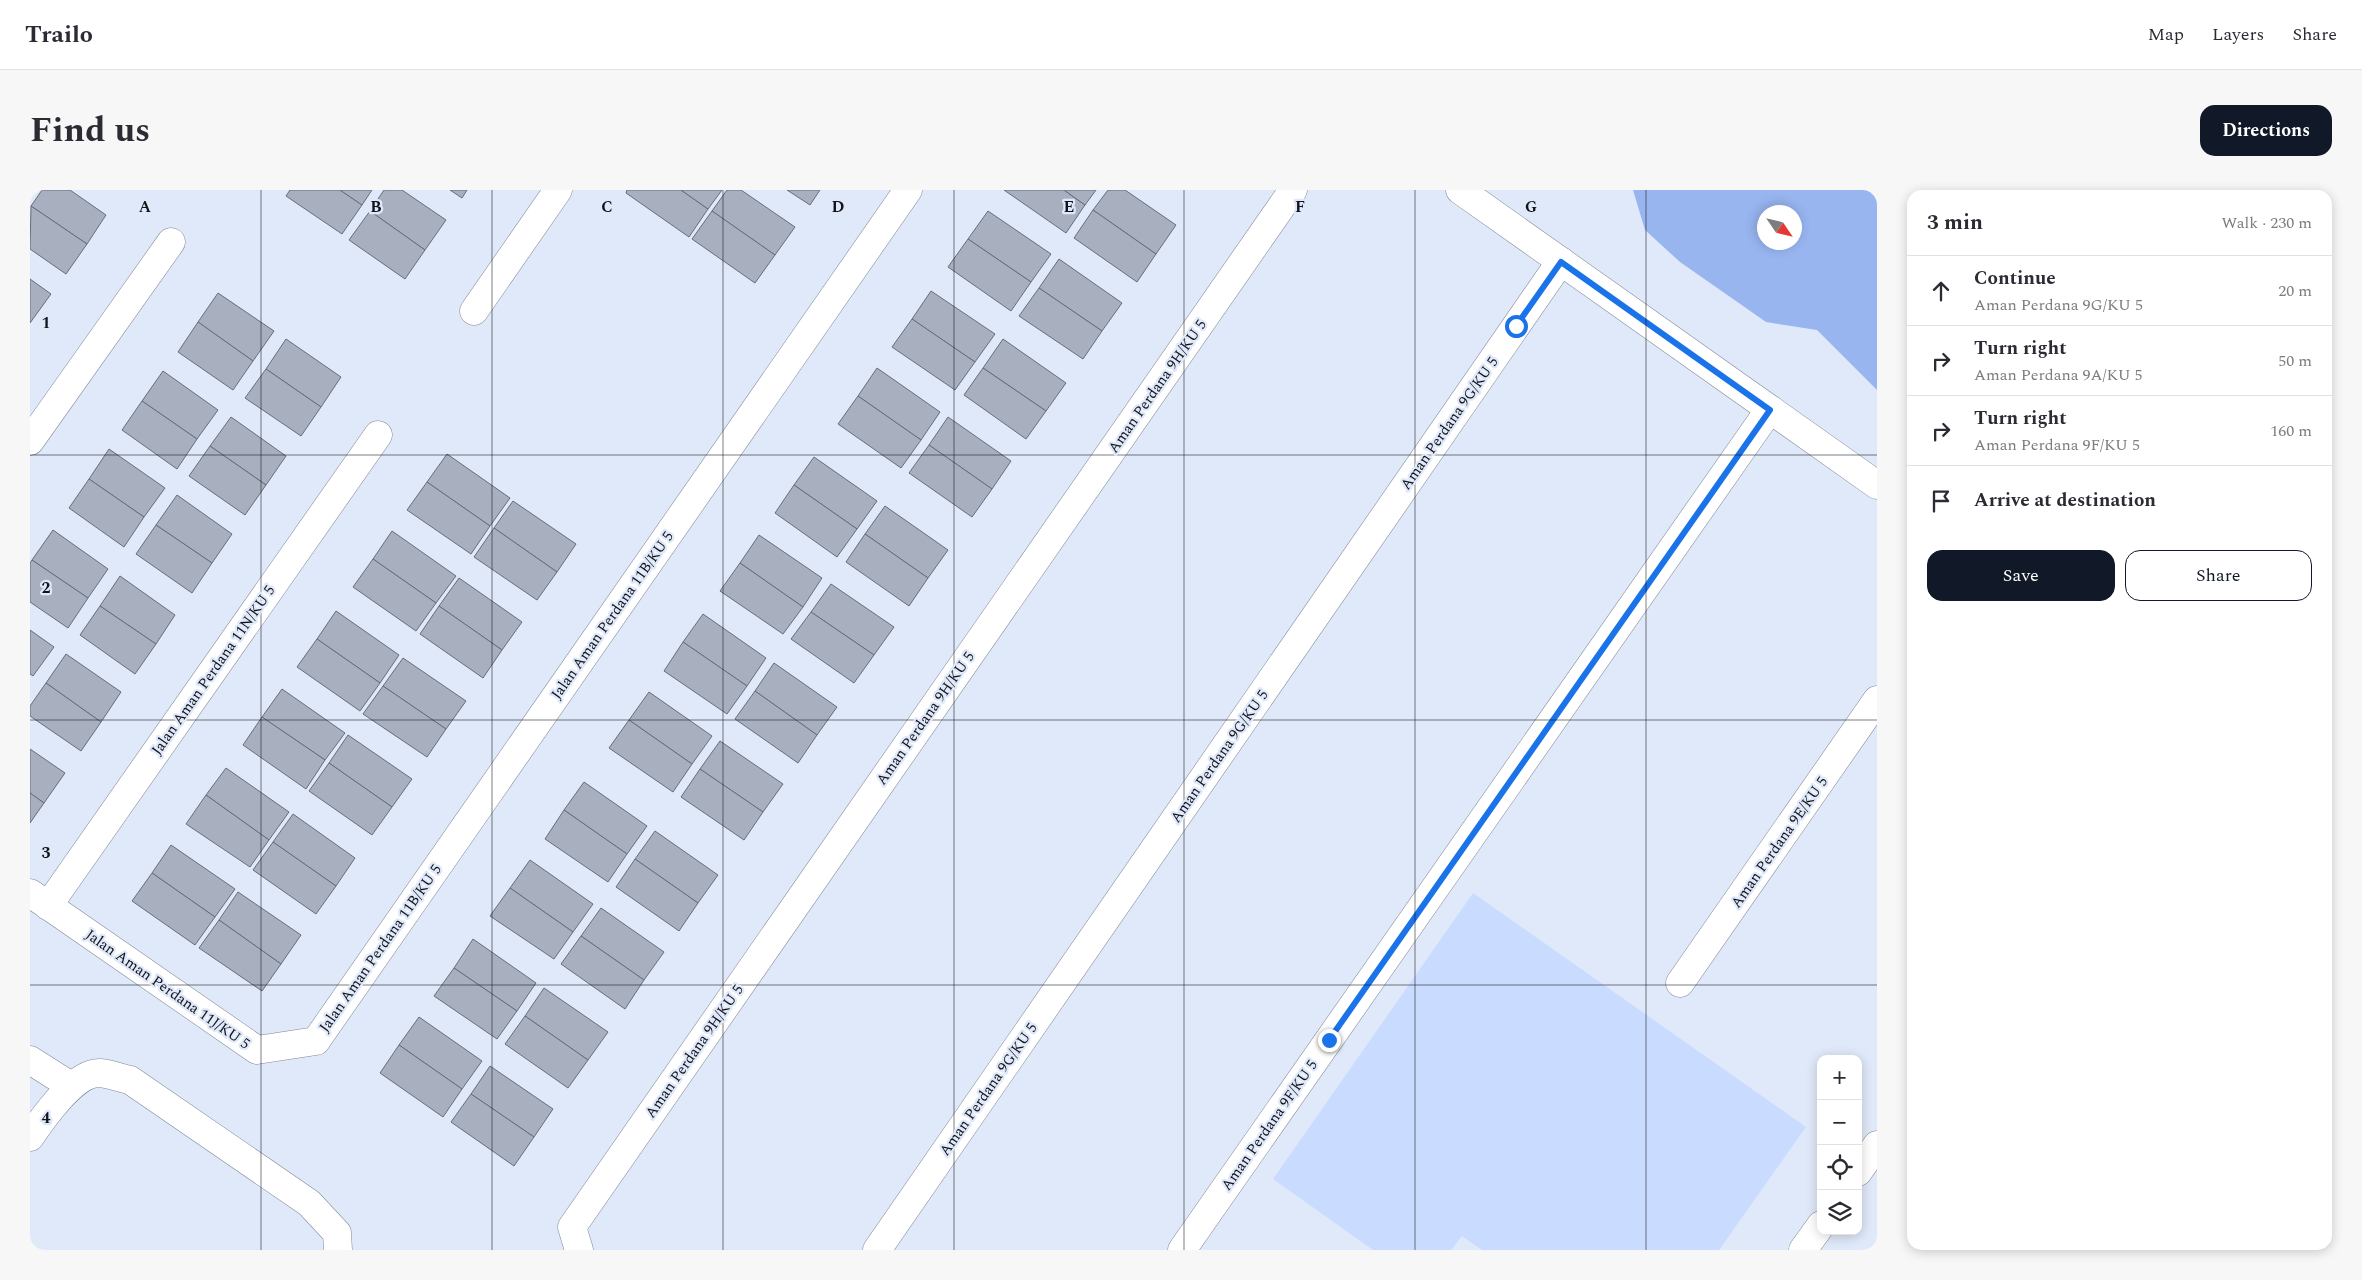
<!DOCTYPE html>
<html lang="en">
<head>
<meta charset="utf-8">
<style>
	:root { --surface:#fff; --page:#f7f7f7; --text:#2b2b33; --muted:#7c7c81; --line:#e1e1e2; --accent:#111827 }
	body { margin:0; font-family:Spectral,serif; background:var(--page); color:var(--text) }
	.controls { position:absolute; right:15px; bottom:15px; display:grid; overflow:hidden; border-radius:10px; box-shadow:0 2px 12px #0003 }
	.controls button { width:45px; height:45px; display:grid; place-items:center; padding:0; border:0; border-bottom:1px solid var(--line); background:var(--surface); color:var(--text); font:25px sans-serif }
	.compass { position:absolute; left:1727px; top:15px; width:45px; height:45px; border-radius:50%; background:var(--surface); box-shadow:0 2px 12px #0003; rotate:125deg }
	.stop { position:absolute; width:15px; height:15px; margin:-11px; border:4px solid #1a73e8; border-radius:50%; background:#fff }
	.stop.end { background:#1a73e8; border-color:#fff; box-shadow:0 1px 5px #0008 }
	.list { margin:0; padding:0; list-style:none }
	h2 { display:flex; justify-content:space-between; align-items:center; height:65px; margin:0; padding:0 20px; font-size:21px }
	h2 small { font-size:16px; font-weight:400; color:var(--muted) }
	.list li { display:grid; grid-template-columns:32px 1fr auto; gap:15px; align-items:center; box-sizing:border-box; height:70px; padding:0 20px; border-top:1px solid var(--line) }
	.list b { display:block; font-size:19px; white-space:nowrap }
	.list p { margin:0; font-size:16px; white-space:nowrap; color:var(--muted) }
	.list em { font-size:16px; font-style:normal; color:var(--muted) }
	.actions { display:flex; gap:10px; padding:15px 20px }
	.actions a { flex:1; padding:11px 0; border:1px solid var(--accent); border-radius:15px; text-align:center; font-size:18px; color:var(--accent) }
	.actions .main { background:var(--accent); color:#fff }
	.icon { flex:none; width:28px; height:28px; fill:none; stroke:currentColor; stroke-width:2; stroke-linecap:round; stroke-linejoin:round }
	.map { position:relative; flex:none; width:1847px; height:1060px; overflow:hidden; border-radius:15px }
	header { display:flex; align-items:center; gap:30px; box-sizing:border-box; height:70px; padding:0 25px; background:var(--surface); border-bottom:1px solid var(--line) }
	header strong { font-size:24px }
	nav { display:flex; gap:28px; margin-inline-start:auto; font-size:18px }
	.intro { display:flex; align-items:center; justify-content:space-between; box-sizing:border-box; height:120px; padding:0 30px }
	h1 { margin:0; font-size:35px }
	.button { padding:12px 22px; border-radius:15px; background:var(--accent); color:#fff; font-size:18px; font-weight:700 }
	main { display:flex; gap:30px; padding:0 30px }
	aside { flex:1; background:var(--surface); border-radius:15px; box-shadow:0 2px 12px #0003 }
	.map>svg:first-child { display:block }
</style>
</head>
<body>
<header>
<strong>Trailo</strong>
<nav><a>Map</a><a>Layers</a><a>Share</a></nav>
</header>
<div class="intro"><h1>Find us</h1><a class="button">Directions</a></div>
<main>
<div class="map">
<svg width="1847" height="1060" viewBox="0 0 1847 1060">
	<rect width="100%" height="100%" fill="#e0e9f9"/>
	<!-- green -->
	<polygon fill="#c9dbff" points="1443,703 1776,937 1689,1060 1452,1060 1432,1046 1421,1060 1343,1060 1243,989"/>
	<!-- water -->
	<path fill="#98b5f0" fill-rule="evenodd" d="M1603 0H1847V200L1787 140 1736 132 1650 72 1615 40ZM1734 22H1764V52H1734Z"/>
	<!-- building -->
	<g fill="#a8afbf" stroke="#666d7b">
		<polygon points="12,0 40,0 76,25 57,54 1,16"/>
		<polygon points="260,0 310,0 332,15 312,44 256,6"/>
		<polygon points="310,0 342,0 332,15"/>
		<polygon points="354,0 372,0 416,30 395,60 340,21"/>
		<polygon points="420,0 437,0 432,8"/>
		<polygon points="597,0 651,0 678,19 659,47 596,3"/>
		<polygon points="651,0 692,0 678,19"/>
		<polygon points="697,0 711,0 765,37 745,65 682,21"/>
		<polygon points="757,0 790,0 780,15"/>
		<polygon points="974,0 1034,0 1055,15 1036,43"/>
		<polygon points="1034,0 1066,0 1055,15"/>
		<polygon points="1078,0 1095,0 1146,35 1126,64 1063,20"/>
		<polygon points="1,16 57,54 36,84 0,59"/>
		<polygon points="1063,20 1126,64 1107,92 1044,48"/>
		<polygon points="340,21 395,60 375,89 319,50"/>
		<polygon points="682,21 745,65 725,93 662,49"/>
		<polygon points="958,21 1021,64 1001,92 938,49"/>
		<polygon points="938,49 1001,92 981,121 918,77"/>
		<polygon points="1029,69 1092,113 1072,141 1009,98"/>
		<polygon points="0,89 21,104 0,133"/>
		<polygon points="1009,98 1072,141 1053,169 989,126"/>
		<polygon points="901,101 965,144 945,172 882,129"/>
		<polygon points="188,103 244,141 223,171 168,132"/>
		<polygon points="882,129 945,172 925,200 862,157"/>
		<polygon points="168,132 223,171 203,200 148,162"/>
		<polygon points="256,149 311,187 291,217 236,179"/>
		<polygon points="973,149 1036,193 1016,221 953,178"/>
		<polygon points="847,178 910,222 891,250 828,206"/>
		<polygon points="953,178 1016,221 996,249 934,205"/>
		<polygon points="236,179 291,217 271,246 215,208"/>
		<polygon points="133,181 188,220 167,249 112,211"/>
		<polygon points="828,206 891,250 871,278 808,234"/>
		<polygon points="112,211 167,249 147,279 92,240"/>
		<polygon points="201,227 256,266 236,295 180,256"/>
		<polygon points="918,227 981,271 962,299 899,255"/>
		<polygon points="899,255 962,299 942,327 879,283"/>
		<polygon points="180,256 236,295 215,325 159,286"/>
		<polygon points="79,259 135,298 114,327 59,289"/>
		<polygon points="417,264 480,308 460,336 397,292"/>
		<polygon points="784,267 847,311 827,339 764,295"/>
		<polygon points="59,289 114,327 94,357 39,318"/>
		<polygon points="397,292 460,336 441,364 377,320"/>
		<polygon points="764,295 827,339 807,367 745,323"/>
		<polygon points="147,305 202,344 182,373 126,335"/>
		<polygon points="483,311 546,354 527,382 464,338"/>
		<polygon points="855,316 918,360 898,388 835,344"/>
		<polygon points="126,335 182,373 162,403 106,364"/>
		<polygon points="464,338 527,382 507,410 444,367"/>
		<polygon points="23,340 78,379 58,408 2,370"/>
		<polygon points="362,341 426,386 406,413 343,369"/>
		<polygon points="835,344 898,388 879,416 816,372"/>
		<polygon points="729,345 792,388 773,417 710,373"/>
		<polygon points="343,369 406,413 386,441 323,397"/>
		<polygon points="2,370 58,408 38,438 0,412 0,373"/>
		<polygon points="710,373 773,417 753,444 690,401"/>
		<polygon points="90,386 145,425 126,454 70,416"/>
		<polygon points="429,388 492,432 472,460 409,416"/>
		<polygon points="801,394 864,437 844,465 781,422"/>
		<polygon points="70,416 126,454 105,484 50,445"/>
		<polygon points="409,416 472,460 453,488 390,444"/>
		<polygon points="306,421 369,465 350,493 287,449"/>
		<polygon points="781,422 844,465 824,493 761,449"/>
		<polygon points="673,424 736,468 717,496 653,452"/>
		<polygon points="0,440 24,457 3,486 0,484"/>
		<polygon points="287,449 350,493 330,521 267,477"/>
		<polygon points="653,452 717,496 697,524 634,481"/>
		<polygon points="36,464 91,502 71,532 16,493"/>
		<polygon points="373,468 436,511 416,539 353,496"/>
		<polygon points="744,473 807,517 787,545 725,501"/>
		<polygon points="16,493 71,532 51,561 0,526 0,516"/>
		<polygon points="353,496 416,539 397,567 333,524"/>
		<polygon points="252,499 315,543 295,570 232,527"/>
		<polygon points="725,501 787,545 768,573 705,529"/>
		<polygon points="619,502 682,546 662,574 599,530"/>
		<polygon points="232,527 295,570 276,599 213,555"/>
		<polygon points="599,530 662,574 643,602 579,558"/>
		<polygon points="318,545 382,589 362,617 299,573"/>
		<polygon points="690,551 753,594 733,622 670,579"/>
		<polygon points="0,559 35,583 14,613 0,603"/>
		<polygon points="299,573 362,617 342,645 279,601"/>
		<polygon points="196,578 259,622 239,650 176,605"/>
		<polygon points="670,579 733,622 714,650 651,607"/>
		<polygon points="554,592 617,636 597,664 534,620"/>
		<polygon points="0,603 14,613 0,633"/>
		<polygon points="176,605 239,650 220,677 156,634"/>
		<polygon points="534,620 597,664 578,692 515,649"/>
		<polygon points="263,624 325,668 306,696 243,652"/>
		<polygon points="625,641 688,685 668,713 605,669"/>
		<polygon points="243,652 306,696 286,724 223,680"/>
		<polygon points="141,655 205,699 185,727 122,683"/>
		<polygon points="605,669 668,713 649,741 586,697"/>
		<polygon points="500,670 563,714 543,742 480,698"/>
		<polygon points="122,683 185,727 165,755 102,711"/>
		<polygon points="480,698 543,742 524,769 460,726"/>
		<polygon points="208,702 271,745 251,774 189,730"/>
		<polygon points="571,718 634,762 614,790 551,746"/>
		<polygon points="189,730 251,774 232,801 169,758"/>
		<polygon points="551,746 614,790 595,819 531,774"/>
		<polygon points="443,749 506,793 487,821 424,778"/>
		<polygon points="424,778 487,821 467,849 404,806"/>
		<polygon points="514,798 578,842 558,870 495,826"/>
		<polygon points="495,826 558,870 538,898 475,854"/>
		<polygon points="389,827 452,871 432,899 369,855"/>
		<polygon points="369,855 432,899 413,927 350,883"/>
		<polygon points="460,876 523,919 504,947 441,904"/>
		<polygon points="441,904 504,947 484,976 421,932"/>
	</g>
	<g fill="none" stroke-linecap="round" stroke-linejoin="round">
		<defs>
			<g id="minor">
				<polyline points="1430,0 1847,295"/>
				<polyline points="444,121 528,0"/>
				<polyline points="0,251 141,52"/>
				<polyline points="0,703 227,860 286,851 878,0"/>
				<polyline points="18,716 348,245"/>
				<polyline points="1650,793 1847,510"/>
				<polyline points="0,870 41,896"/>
				<path d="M0 947C13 928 45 882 70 883 80 884 91 888 100 890L279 1013 307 1043 308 1060"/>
				<polyline points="1828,982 1847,955"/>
				<polyline points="549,1060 542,1037 1263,0"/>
				<polyline points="847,1060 1531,71"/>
				<polyline points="1152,1060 1740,219"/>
				<polyline points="1773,1060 1791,1035"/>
			</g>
		</defs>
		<!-- minor casing -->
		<use href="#minor" stroke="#818897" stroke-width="29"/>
		<!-- minor -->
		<use href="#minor" stroke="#fff" stroke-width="28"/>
	</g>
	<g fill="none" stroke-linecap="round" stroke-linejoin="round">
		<!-- route -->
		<polyline stroke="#1a73e8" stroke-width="6" points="1299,850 1740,220 1531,72 1486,136"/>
	</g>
	<!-- grid -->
	<path fill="none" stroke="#111319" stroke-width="1" stroke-opacity="0.55" d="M231 0V1060M462 0V1060M693 0V1060M924 0V1060M1154 0V1060M1385 0V1060M1616 0V1060M0 265H1847M0 530H1847M0 795H1847"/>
	<g text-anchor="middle" stroke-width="4.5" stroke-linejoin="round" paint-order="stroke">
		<!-- street labels -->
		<g font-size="15" fill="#111319" stroke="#e0e9f9">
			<text transform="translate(1127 196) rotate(-55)" y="5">Aman Perdana 9H/KU 5</text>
			<text transform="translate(1419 233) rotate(-55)" y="5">Aman Perdana 9G/KU 5</text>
			<text transform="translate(582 425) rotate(-55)" y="5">Jalan Aman Perdana 11B/KU 5</text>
			<text transform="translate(183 480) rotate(-55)" y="5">Jalan Aman Perdana 11N/KU 5</text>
			<text transform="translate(895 528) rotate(-55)" y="5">Aman Perdana 9H/KU 5</text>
			<text transform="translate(1189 566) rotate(-55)" y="5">Aman Perdana 9G/KU 5</text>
			<text transform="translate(1749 652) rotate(-55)" y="5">Aman Perdana 9E/KU 5</text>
			<text transform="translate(350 758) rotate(-55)" y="5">Jalan Aman Perdana 11B/KU 5</text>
			<text transform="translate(138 799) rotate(35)" y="5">Jalan Aman Perdana 11J/KU 5</text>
			<text transform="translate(664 861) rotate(-55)" y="5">Aman Perdana 9H/KU 5</text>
			<text transform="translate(958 899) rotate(-55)" y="5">Aman Perdana 9G/KU 5</text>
			<text transform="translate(1239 935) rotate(-55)" y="5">Aman Perdana 9F/KU 5</text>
		</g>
	</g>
	<g font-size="16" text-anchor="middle" font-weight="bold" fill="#111319" stroke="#e0e9f9" stroke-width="4.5" stroke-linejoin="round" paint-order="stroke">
		<text x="115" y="22">A</text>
		<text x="346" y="22">B</text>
		<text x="577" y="22">C</text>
		<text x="808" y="22">D</text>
		<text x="1039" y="22">E</text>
		<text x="1270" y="22">F</text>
		<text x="1501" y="22">G</text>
		<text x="16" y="138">1</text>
		<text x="16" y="403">2</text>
		<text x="16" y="668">3</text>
		<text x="16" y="933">4</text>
	</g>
</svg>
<div class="controls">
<button>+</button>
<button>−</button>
<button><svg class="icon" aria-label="locate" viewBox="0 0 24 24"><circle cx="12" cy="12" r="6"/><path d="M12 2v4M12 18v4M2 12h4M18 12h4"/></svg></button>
<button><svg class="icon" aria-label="layers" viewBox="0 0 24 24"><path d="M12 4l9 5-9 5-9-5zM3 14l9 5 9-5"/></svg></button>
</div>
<svg class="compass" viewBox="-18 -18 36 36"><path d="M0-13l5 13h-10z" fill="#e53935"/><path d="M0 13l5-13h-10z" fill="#7c7c81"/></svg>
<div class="stop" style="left:1486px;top:136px"></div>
<div class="stop end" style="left:1299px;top:850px"></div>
</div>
<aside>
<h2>3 min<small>Walk · 230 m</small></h2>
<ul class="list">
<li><svg class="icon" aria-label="ahead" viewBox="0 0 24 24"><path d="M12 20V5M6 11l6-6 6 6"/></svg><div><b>Continue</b><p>Aman Perdana 9G/KU 5</p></div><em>20 m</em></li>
<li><svg class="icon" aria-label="right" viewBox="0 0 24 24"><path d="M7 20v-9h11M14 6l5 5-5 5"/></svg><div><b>Turn right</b><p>Aman Perdana 9A/KU 5</p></div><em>50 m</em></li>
<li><svg class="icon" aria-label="right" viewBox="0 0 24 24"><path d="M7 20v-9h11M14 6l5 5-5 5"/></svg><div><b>Turn right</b><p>Aman Perdana 9F/KU 5</p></div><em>160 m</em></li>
<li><svg class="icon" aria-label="arrive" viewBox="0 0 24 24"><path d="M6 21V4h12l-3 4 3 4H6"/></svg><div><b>Arrive at destination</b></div></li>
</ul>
<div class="actions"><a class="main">Save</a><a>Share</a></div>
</aside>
</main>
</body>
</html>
